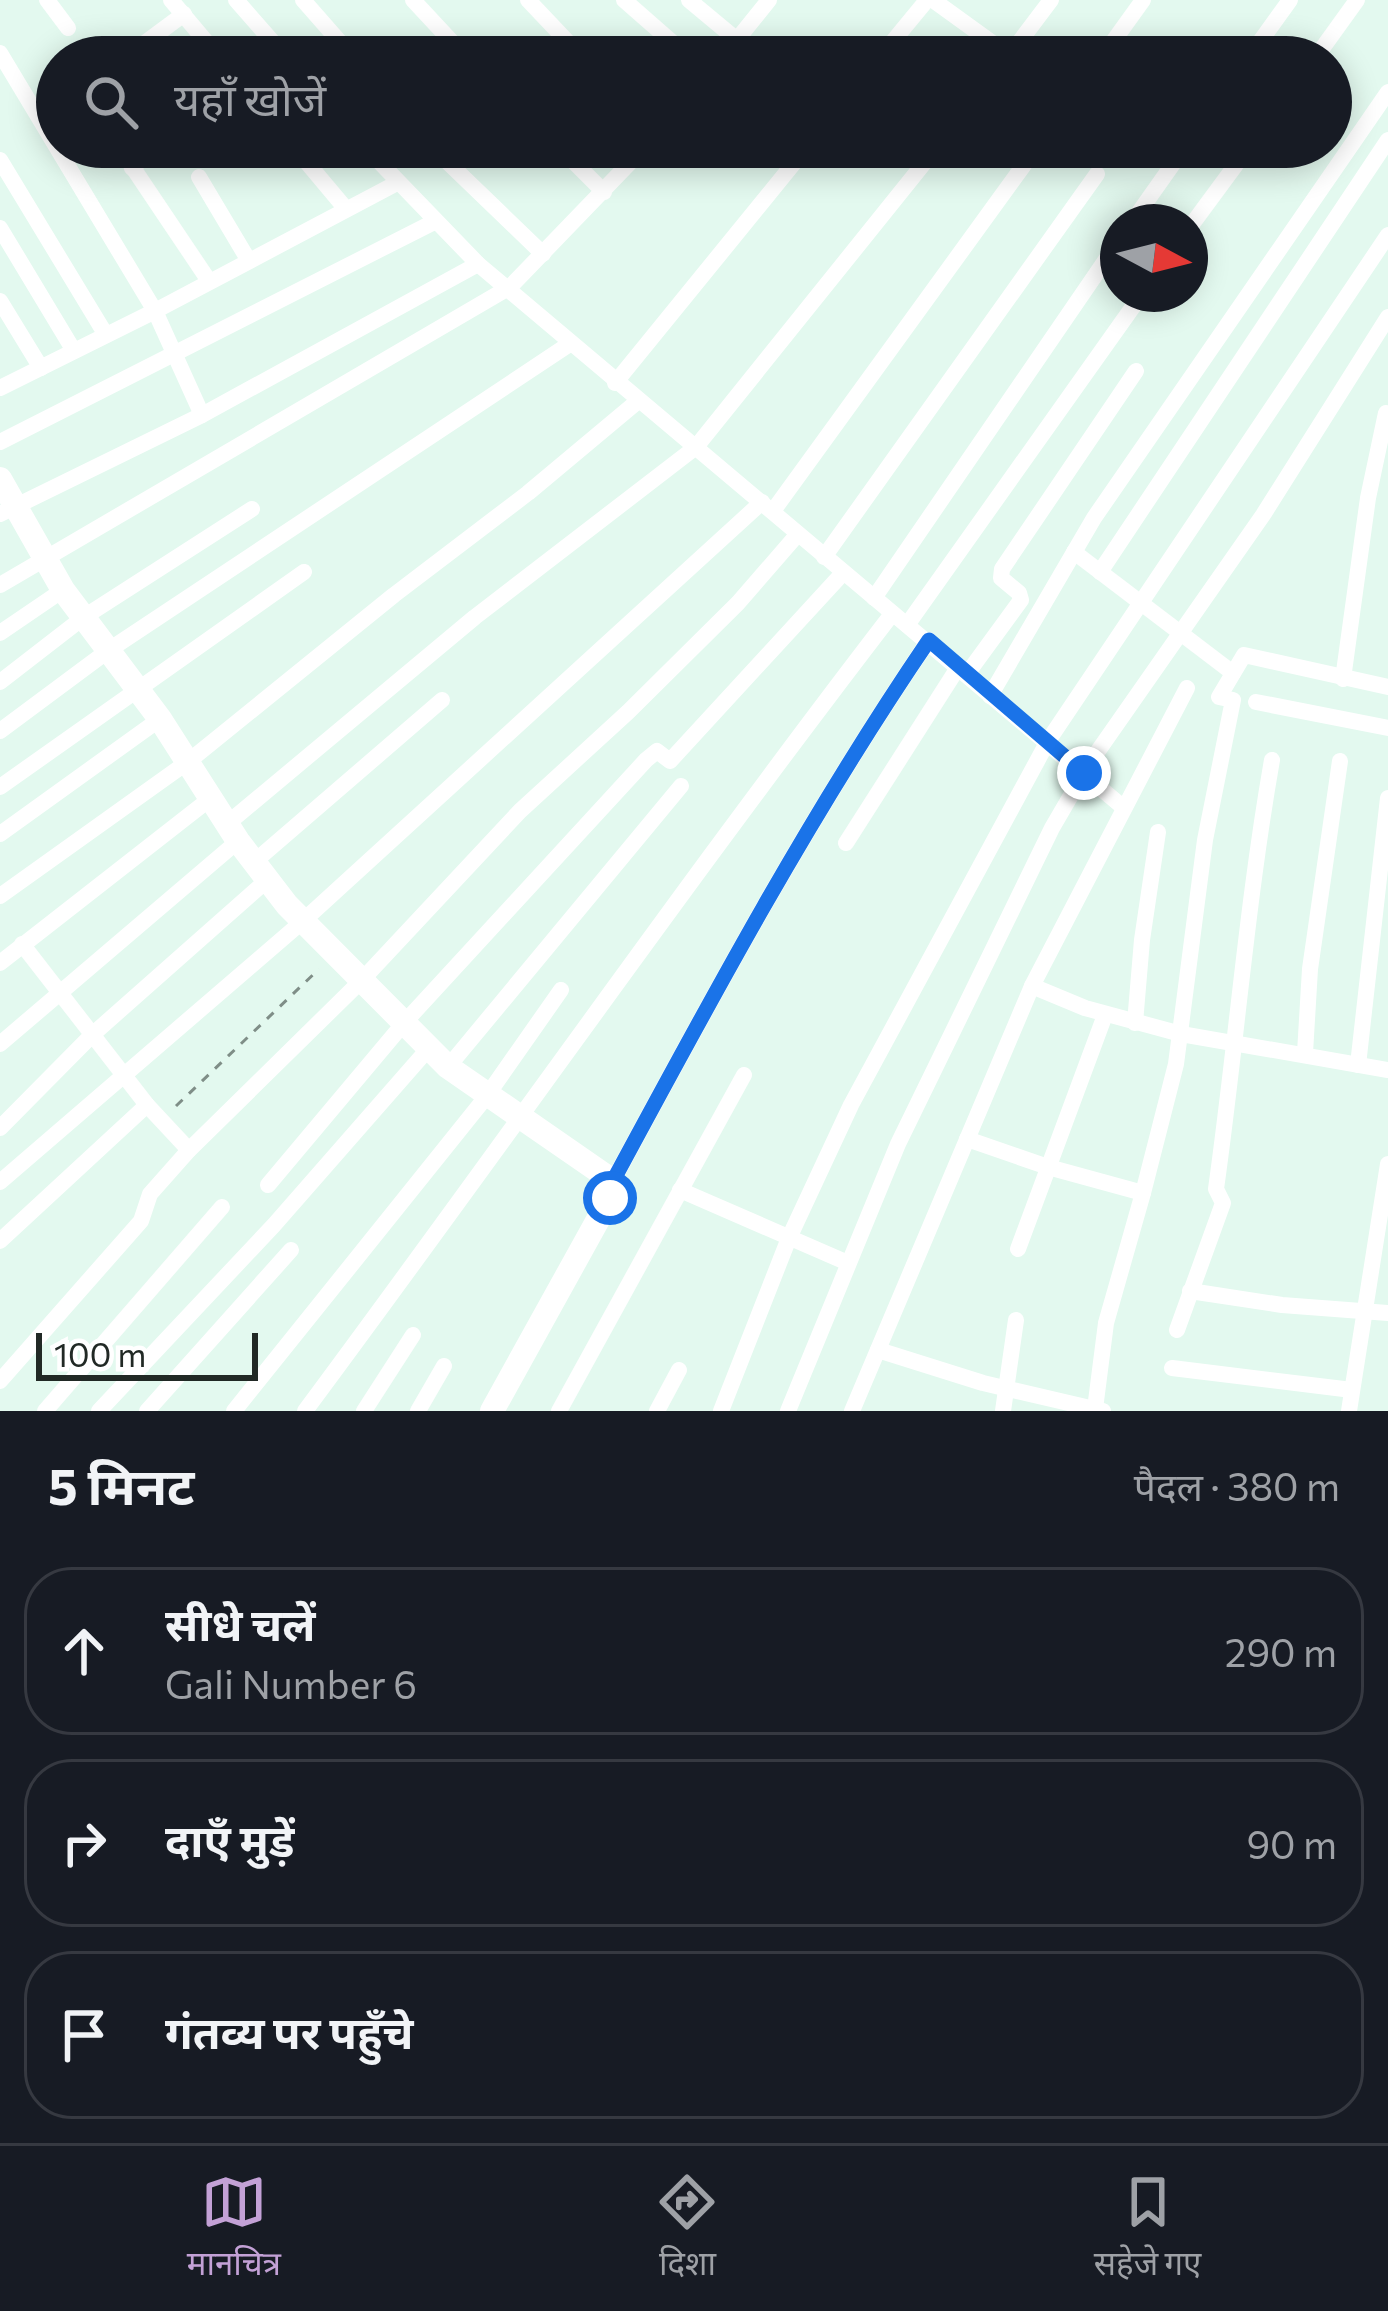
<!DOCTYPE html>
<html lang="hi">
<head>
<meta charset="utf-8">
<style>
	:root { --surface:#171b24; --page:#242831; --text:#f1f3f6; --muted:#9ea1a6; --line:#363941; --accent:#c3a1d6 }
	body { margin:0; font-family:Commissioner,"Noto Sans Devanagari",sans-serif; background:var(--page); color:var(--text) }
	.compass { position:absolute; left:1100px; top:204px; width:108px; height:108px; border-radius:50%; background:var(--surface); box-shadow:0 6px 30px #0003; rotate:97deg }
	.scale { position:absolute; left:36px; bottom:30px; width:222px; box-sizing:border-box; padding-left:12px; border:6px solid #212925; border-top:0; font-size:33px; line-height:42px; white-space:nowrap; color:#212925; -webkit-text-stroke:9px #fff; paint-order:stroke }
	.stop { position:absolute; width:36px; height:36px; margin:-27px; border:9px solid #1a73e8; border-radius:50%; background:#fff }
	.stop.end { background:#1a73e8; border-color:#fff; box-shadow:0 3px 12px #0008 }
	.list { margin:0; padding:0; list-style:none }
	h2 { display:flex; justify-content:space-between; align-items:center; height:156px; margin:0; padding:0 48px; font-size:51px }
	h2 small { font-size:39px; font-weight:400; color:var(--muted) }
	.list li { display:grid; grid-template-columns:78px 1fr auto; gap:36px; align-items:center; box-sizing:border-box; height:168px; margin:0 24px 24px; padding:0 24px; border:3px solid var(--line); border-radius:48px }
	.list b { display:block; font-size:45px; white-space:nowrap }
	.list p { margin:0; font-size:39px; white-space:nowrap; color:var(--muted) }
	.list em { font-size:39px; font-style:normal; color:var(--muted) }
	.icon { flex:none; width:66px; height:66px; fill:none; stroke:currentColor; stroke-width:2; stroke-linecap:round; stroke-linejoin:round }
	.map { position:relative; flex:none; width:1388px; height:1411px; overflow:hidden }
	.search { position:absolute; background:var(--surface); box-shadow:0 6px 30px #0003; left:36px; right:36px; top:36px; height:132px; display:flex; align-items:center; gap:30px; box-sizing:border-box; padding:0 42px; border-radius:66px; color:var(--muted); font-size:45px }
	.sheet { height:732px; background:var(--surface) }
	nav { display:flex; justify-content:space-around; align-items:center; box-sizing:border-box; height:168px; border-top:3px solid var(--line); background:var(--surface); font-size:33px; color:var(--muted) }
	nav a { display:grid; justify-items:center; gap:6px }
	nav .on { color:var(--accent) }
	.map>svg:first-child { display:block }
</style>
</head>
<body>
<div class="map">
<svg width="1388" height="1411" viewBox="0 0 1388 1411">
	<rect width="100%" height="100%" fill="#e3f9ef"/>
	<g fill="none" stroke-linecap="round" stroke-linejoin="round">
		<!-- path -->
		<polyline stroke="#7f8e87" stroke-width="3" stroke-dasharray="9 9" stroke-linecap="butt" points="176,1106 319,969"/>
		<!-- street -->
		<g stroke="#fff" stroke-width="16">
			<polyline points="47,0 68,28"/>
			<polyline points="171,0 219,57"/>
			<polyline points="236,0 286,57"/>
			<polyline points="303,0 353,57"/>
			<polyline points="413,0 466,57"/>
			<polyline points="528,0 582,57"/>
			<polyline points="624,0 689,57"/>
			<polyline points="689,0 737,40"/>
			<polyline points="933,0 1009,55"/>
			<polyline points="0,53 155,311 202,415"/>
			<polyline points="126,57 184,14"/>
			<polyline points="723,57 769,0"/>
			<polyline points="880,57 927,0"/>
			<polyline points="1008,57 1051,0"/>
			<polyline points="1102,57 1143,0"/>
			<polyline points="1249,57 1290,0"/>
			<polyline points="1316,57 1357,0"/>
			<polyline points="119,147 209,281"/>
			<polyline points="294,147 346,209"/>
			<polyline points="365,147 478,264 1124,808"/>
			<polyline points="432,147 543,254"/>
			<polyline points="559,147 604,192"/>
			<polyline points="0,160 106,335"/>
			<polyline points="132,168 156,147"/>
			<polyline points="199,177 249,261"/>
			<polyline points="1132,222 1185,147"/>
			<polyline points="1190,227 1249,147"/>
			<polyline points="0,228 74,351"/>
			<polyline points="0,301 41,368"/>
			<polyline points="615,383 807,147"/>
			<polyline points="0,388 155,311 397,183"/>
			<polyline points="0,442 434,222"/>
			<polyline points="773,511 1037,147"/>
			<polyline points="0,514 202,415 478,264"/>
			<polyline points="1074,552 1233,673"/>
			<polyline points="824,557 1097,174"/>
			<polyline points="1100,572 1388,140"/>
			<polyline points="0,585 510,287 645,147"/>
			<polyline points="874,598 1118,242"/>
			<polyline points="907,625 1142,294"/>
			<polyline points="0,633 63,590"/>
			<polyline points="967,674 1021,600 1019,593 1001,578 1002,569 1136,371"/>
			<polyline points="1343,679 1368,498 1386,413"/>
			<polyline points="0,682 84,617 252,509"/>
			<polyline points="990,696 1094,518 1388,92"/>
			<polyline points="1256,702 1388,728"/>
			<polyline points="0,731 109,650 571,343"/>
			<polyline points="0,787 304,572"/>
			<polyline points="227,824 475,617 696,447 937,147"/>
			<polyline points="0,834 160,719"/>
			<polyline points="846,843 959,666"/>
			<polyline points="253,863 442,700"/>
			<polyline points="0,896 189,761 394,595 528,493 638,401"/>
			<polyline points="22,944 147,1105 189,1150"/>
			<polyline points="0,963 211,798"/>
			<polyline points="1032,986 1085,1008 1181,1034 1388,1070"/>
			<polyline points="1135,1023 1142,940 1158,832"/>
			<polyline points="0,1044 238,841"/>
			<polyline points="1305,1053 1310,969 1340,761"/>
			<polyline points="1358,1065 1388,798"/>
			<polyline points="448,1067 681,786"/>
			<polyline points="0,1128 92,1035 266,881"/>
			<polyline points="967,1139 1048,1167 1143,1193 1106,1323 1095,1409"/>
			<path d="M613 1181C712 997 811 813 929 640"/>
			<polyline points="0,1182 303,921 762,502"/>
			<polyline points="268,1185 404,1023 646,760 657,751 670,761 842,574"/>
			<polyline points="680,1190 848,1263"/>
			<polyline points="1143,1193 1176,1064 1205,840 1233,700 1219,697 1244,655 1388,687"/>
			<polyline points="0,1241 147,1105"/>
			<polyline points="1018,1249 1105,1015"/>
			<polyline points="1190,1291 1282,1305 1388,1313"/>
			<path d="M1177 1330 1223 1203 1216 1189C1236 1046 1247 902 1272 760"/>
			<polyline points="878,1350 983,1383 1103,1411"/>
			<polyline points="1172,1368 1352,1390"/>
			<polyline points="0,1381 141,1221 150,1194 189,1150 361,981 520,811 628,712 738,603 797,535"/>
			<polyline points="45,1411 222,1207"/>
			<polyline points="99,1411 274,1225 429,1048"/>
			<polyline points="147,1411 291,1250"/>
			<polyline points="234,1411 486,1097 561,990"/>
			<path d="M305 1411C502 1146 691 875 892 614"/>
			<polyline points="364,1411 413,1335"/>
			<polyline points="418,1411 444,1366"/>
			<polyline points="559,1411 744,1075"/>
			<polyline points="657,1411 679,1370"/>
			<polyline points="721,1411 789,1238 851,1105 1048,741 1388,235"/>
			<polyline points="788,1411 898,1144 1052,828 1091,761 1263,515 1388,317"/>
			<polyline points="852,1411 1032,986 1187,688"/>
			<polyline points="1003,1411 1016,1320"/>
			<polyline points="1349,1411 1388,1164"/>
		</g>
		<!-- secondary -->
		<polyline stroke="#fff" stroke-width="24" points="0,479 63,590 160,719 238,841 287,905 448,1067 613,1181 610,1198 492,1411"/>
	</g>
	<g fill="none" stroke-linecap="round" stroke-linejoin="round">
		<!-- route -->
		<path stroke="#1a73e8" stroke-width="15" d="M610 1198 613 1181C712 997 811 813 929 640L1084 773"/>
	</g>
</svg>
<svg class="compass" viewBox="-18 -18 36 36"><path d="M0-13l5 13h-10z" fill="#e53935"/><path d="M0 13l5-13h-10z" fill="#9ea1a6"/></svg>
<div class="scale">100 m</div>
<div class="stop" style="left:610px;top:1198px"></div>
<div class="stop end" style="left:1084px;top:773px"></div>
<div class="search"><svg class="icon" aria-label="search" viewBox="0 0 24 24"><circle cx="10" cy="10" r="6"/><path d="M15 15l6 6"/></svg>यहाँ खोजें</div>
</div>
<section class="sheet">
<h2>5 मिनट<small>पैदल · 380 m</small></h2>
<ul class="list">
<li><svg class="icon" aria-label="ahead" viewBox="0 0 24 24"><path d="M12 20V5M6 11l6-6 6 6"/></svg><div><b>सीधे चलें</b><p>Gali Number 6</p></div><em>290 m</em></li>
<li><svg class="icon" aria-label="right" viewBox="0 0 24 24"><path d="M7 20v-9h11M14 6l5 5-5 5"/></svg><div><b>दाएँ मुड़ें</b></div><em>90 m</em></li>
<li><svg class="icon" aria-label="arrive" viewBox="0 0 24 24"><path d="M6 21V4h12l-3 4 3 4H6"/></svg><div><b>गंतव्य पर पहुँचे</b></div></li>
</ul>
</section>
<nav>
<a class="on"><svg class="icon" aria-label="map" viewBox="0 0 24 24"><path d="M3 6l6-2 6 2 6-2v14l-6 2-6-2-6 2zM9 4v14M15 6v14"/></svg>मानचित्र</a>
<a><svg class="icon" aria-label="directions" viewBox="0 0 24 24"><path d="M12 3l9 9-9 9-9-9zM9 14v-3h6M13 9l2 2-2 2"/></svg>दिशा</a>
<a><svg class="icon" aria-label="saved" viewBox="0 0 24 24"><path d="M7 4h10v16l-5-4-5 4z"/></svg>सहेजे गए</a>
</nav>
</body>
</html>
